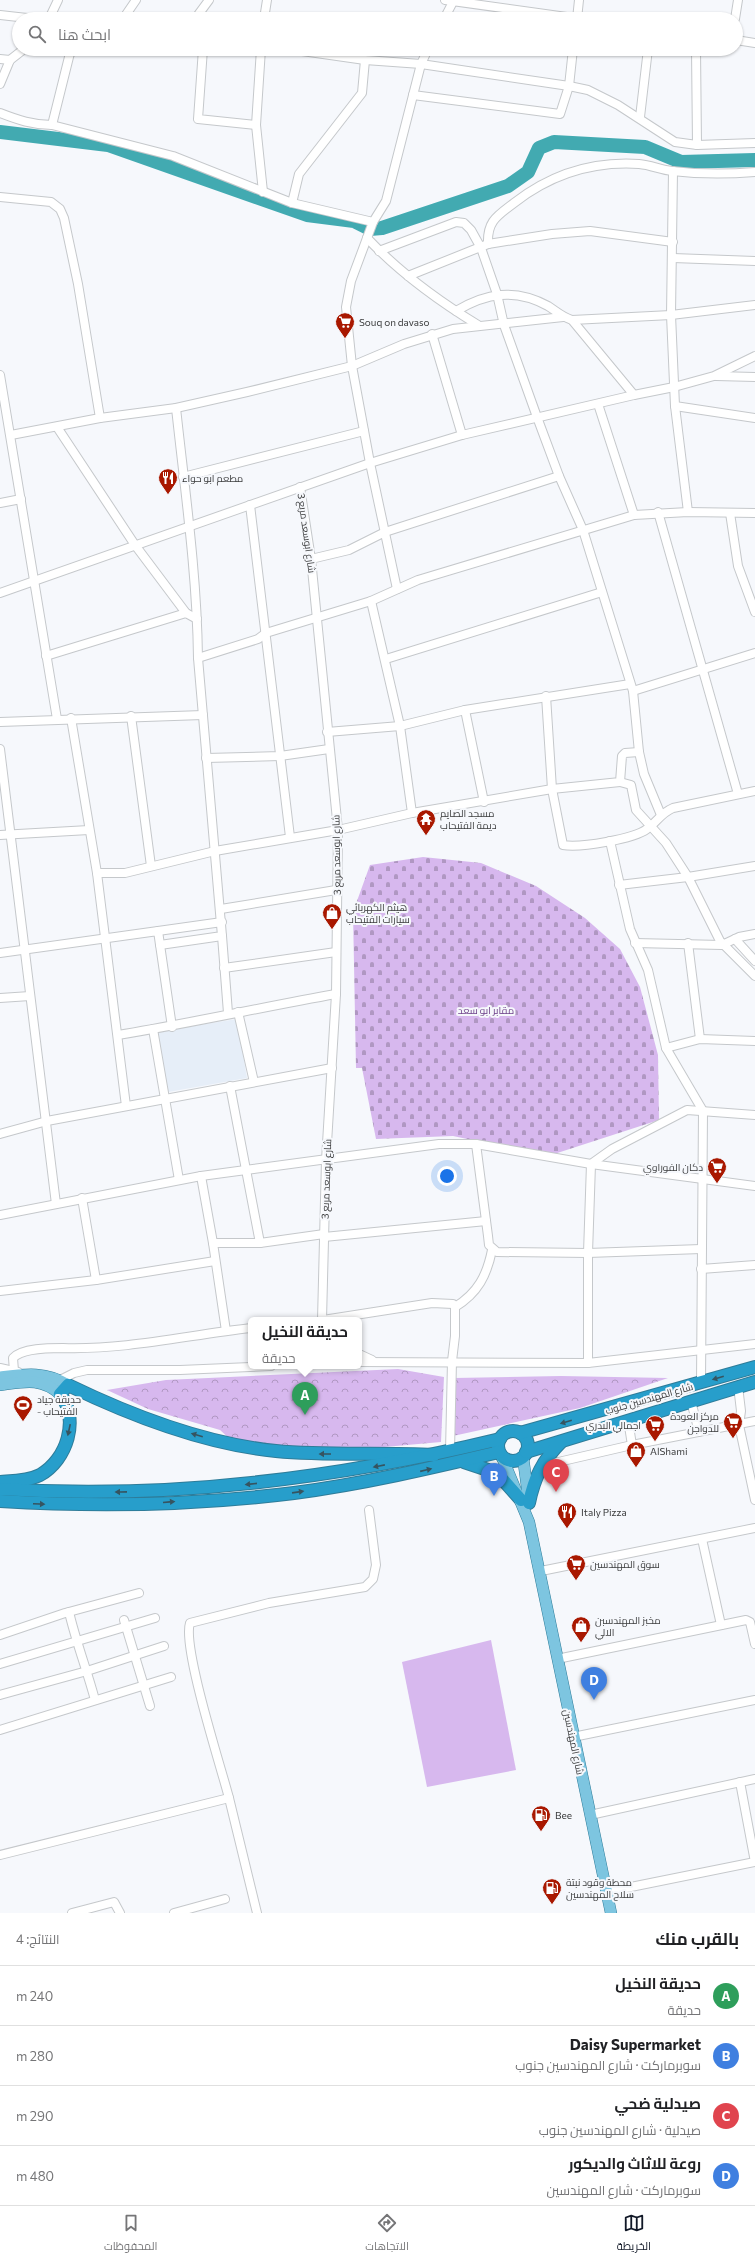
<!DOCTYPE html>
<html lang="ar">
<head>
<meta charset="utf-8">
<style>
	:root { --surface:#fff; --page:#f2f2f2; --text:#202124; --muted:#757577; --line:#e0e0e0; --accent:#111827 }
	body { margin:0; font-family:Commissioner,Cairo,sans-serif; background:var(--page); color:var(--text); direction:rtl }
	.you { position:absolute; left:447px; top:1176px; width:14px; height:14px; margin:-10px; border:3px solid #fff; border-radius:50%; background:#1a73e8; box-shadow:0 0 0 6px #1a73e833 }
	.badge { display:grid; place-items:center; width:26px; height:26px; border-radius:50%; background:var(--accent); color:#fff; font-size:13px; font-weight:700 }
	.pin { position:absolute; translate:-50% -33px; filter:drop-shadow(0 1px 2px #0008) }
	.pin::after { content:''; position:absolute; top:21px; width:14px; height:12px; background:inherit; clip-path:polygon(0 0,100% 0,50% 100%) }
	.popup { position:absolute; left:248px; top:1317px; width:114px; height:52px; box-sizing:border-box; display:grid; place-content:center; border-radius:6px; background:var(--surface); filter:drop-shadow(0 1px 3px #0005); font-size:13px; white-space:nowrap; color:var(--muted) }
	.popup b { font-size:15px; color:var(--text) }
	.popup::after { content:''; position:absolute; left:50%; top:100%; margin-left:-8px; border:8px solid transparent; border-top-color:var(--surface) }
	.list { margin:0; padding:0; list-style:none }
	h2 { display:flex; justify-content:space-between; align-items:center; height:52px; margin:0; padding:0 16px; font-size:17px }
	h2 small { font-size:13px; font-weight:400; color:var(--muted) }
	.list li { display:grid; grid-template-columns:26px 1fr auto; gap:12px; align-items:center; box-sizing:border-box; height:60px; padding:0 16px; border-top:1px solid var(--line) }
	.list b { display:block; font-size:15px; white-space:nowrap }
	.list p { margin:0; font-size:13px; white-space:nowrap; color:var(--muted) }
	.list em { font-size:13px; font-style:normal; color:var(--muted) }
	.icon { flex:none; width:22px; height:22px; fill:none; stroke:currentColor; stroke-width:2; stroke-linecap:round; stroke-linejoin:round }
	.map { position:relative; flex:none; width:755px; height:1913px; overflow:hidden; direction:ltr }
	.search { position:absolute; background:var(--surface); box-shadow:0 1px 3px #0004; left:12px; right:12px; top:12px; height:44px; display:flex; align-items:center; gap:10px; box-sizing:border-box; padding:0 14px; border-radius:22px; color:var(--muted); font-size:15px }
	.sheet { height:292px; background:var(--surface) }
	nav { display:flex; justify-content:space-around; align-items:center; box-sizing:border-box; height:56px; border-top:1px solid var(--line); background:var(--surface); font-size:11px; color:var(--muted) }
	nav a { display:grid; justify-items:center; gap:2px }
	nav .on { color:var(--accent) }
	.map>svg:first-child { display:block }
</style>
</head>
<body>
<div class="map">
<svg width="755" height="1913" viewBox="0 0 755 1913">
	<defs>
		<pattern id="cemetery-stones" width="16" height="16" patternUnits="userSpaceOnUse"><rect width="16" height="16" fill="#d7b8ee"/><path d="M2 7V4a2 2 0 0 1 4 0v3zM10 15v-3a2 2 0 0 1 4 0v3z" fill="#b097c2"/></pattern>
		<pattern id="park-crowns" width="20" height="18" patternUnits="userSpaceOnUse"><rect width="20" height="18" fill="#d7b8ee"/><path d="M2 6a3 3 0 1 1 6 0M12 15a3 3 0 1 1 6 0" fill="none" stroke="#b097c2"/></pattern>
	</defs>
	<rect width="100%" height="100%" fill="#f6f8fc"/>
	<!-- built -->
	<polygon fill="#e6eef8" points="237,1019 247,1078 168,1092 156,1032"/>
	<!-- green -->
	<polygon fill="#d7b8ee" points="491,1640 516,1770 427,1787 402,1662"/>
	<!-- cemetery -->
	<polygon fill="url(#cemetery-stones)" points="423,857 481,863 536,886 585,918 620,949 640,987 658,1055 659,1120 548,1156 453,1136 376,1139 362,1068 356,1068 353,912 370,865"/>
	<!-- park -->
	<g fill="url(#park-crowns)">
		<polygon points="398,1369 444,1377 441,1442 373,1448 308,1449 231,1440 220,1430 148,1409 107,1390 166,1380"/>
		<polygon points="561,1376 668,1378 580,1408 453,1436 454,1378"/>
	</g>
	<g fill="none" stroke-linecap="round" stroke-linejoin="round">
		<!-- river -->
		<polyline stroke="#42aab1" stroke-width="14" points="0,132 108,145 307,215 354,221 370,229 382,228 508,186 528,172 539,148 554,142 645,147 681,162 755,160"/>
		<defs>
			<g id="minor">
				<polyline points="445,0 581,19"/>
				<polyline points="0,15 36,19"/>
				<polyline points="49,19 58,0"/>
				<polyline points="123,19 136,0"/>
				<polyline points="195,19 209,0"/>
				<polyline points="264,19 267,0"/>
				<polyline points="444,19 454,0"/>
				<polyline points="577,19 579,0"/>
				<polyline points="735,19 738,0"/>
				<polyline points="736,40 755,43"/>
				<polyline points="203,49 198,119 256,125"/>
				<polyline points="261,49 256,125 263,192"/>
				<polyline points="288,49 365,60 421,64 569,86 588,90 618,105 675,142 697,145 755,143"/>
				<polyline points="696,49 697,145"/>
				<polyline points="0,59 10,60"/>
				<polyline points="0,84 10,60 24,49"/>
				<polyline points="413,95 560,114 569,86 573,49"/>
				<path d="M0 113C18 120 33 125 52 125L173 156 292 203 373 222 386 201 421 64 428 49"/>
				<polyline points="640,117 648,49"/>
				<polyline points="52,125 70,53 78,49"/>
				<polyline points="673,171 671,315 675,406 755,418"/>
				<polyline points="0,197 51,202 60,209 64,218 78,284 100,418"/>
				<polyline points="292,203 299,174 362,93 365,60"/>
				<polyline points="373,222 351,281 346,307 352,366 370,463 397,589"/>
				<path d="M367 238C400 273 437 300 478 325"/>
				<path d="M488 244C487 221 497 216 514 203 550 175 593 161 639 164 651 165 661 170 672 171 697 174 731 174 755 172"/>
				<polyline points="379,251 456,222 464,223 471,230 481,248 497,294 504,325 537,417 559,476 583,530 633,691 639,752 644,774 661,815"/>
				<polyline points="673,258 755,261"/>
				<polyline points="408,276 488,244 552,234 590,231 673,242"/>
				<path d="M456 311C486 293 515 288 548 306 556 311 562 317 572 320L634 395"/>
				<polyline points="572,320 671,315 755,305"/>
				<polyline points="432,334 462,435"/>
				<polyline points="0,375 57,719"/>
				<polyline points="716,376 755,377"/>
				<polyline points="598,404 634,515"/>
				<polyline points="675,406 688,512"/>
				<polyline points="57,427 135,545 186,613"/>
				<polyline points="11,435 100,418 176,408 247,392 352,366 404,344 453,329 563,317"/>
				<polyline points="183,477 364,431"/>
				<polyline points="300,487 311,559 338,830 336,994 326,1160 322,1320"/>
				<polyline points="0,503 21,499"/>
				<polyline points="250,505 290,837"/>
				<polyline points="658,512 738,794"/>
				<polyline points="730,513 738,566 755,612"/>
				<polyline points="311,559 349,550 385,532 559,476"/>
				<polyline points="0,593 370,463 462,435 634,395 674,387 714,376 755,356"/>
				<polyline points="371,601 400,726 412,813"/>
				<polyline points="46,656 186,613 197,619"/>
				<polyline points="198,658 258,639 266,633 371,601 418,580 634,515 688,512 755,513"/>
				<polyline points="386,659 602,592"/>
				<polyline points="633,691 755,653"/>
				<path d="M546 696 552 789 563 845C580 848 634 839 647 829 657 822 661 813 673 808L755 791"/>
				<polyline points="465,710 484,802"/>
				<polyline points="131,716 151,866"/>
				<polyline points="71,718 97,873"/>
				<polyline points="0,722 203,715"/>
				<polyline points="327,732 400,726 465,710 630,684"/>
				<polyline points="0,749 56,1204"/>
				<polyline points="206,758 280,756 329,749"/>
				<polyline points="620,782 631,785 636,810 666,843 688,877 720,941 755,976"/>
				<polyline points="0,835 89,830"/>
				<polyline points="610,841 630,929 648,970 666,1048 703,1111 701,1383"/>
				<polyline points="619,885 688,877 755,866"/>
				<polyline points="221,909 336,890"/>
				<polyline points="158,931 222,922"/>
				<polyline points="222,936 228,1013"/>
				<polyline points="735,939 755,961"/>
				<polyline points="635,943 722,945 739,937 755,934"/>
				<polyline points="688,943 700,1039"/>
				<path d="M160 945 222 936 198 658C197 574 185 491 176 408"/>
				<polyline points="0,953 158,931 172,1027"/>
				<polyline points="224,968 336,952"/>
				<polyline points="0,998 30,996"/>
				<polyline points="238,1012 254,1082"/>
				<polyline points="153,1029 179,1180"/>
				<path d="M118 1035C191 1023 263 1007 336 994"/>
				<polyline points="666,1048 700,1039 755,1041"/>
				<polyline points="230,1086 260,1243"/>
				<polyline points="126,1106 97,873 125,873 215,851 338,830 412,813 552,789 620,782 622,756 625,753 639,752"/>
				<polyline points="0,1134 47,1121 332,1068"/>
				<polyline points="476,1144 488,1236 489,1245 497,1252 588,1253 701,1249"/>
				<polyline points="201,1176 213,1243"/>
				<polyline points="82,1198 96,1280"/>
				<polyline points="0,1215 201,1176 439,1144 476,1144 591,1164 755,1186"/>
				<polyline points="324,1237 486,1221"/>
				<polyline points="701,1269 755,1265"/>
				<polyline points="0,1291 96,1280 215,1261"/>
				<path d="M455 1307C478 1293 487 1275 492 1250"/>
				<polyline points="323,1320 432,1303 453,1304 455,1307 455,1336 452,1361 450,1451"/>
				<polyline points="226,1331 213,1243 260,1243 324,1234"/>
				<polyline points="359,1354 372,1360"/>
				<polyline points="359,1362 588,1363 755,1344"/>
				<polyline points="588,1363 588,1253 591,1164 612,1149 687,1110 755,1115"/>
				<polyline points="0,1368 18,1372"/>
				<path d="M14 1371 13 1358C22 1348 49 1348 63 1348 126 1350 188 1335 251 1328"/>
				<polyline points="60,1380 74,1373 87,1370 180,1370 271,1366"/>
				<polyline points="738,1386 741,1411 739,1425 755,1500"/>
				<polyline points="691,1401 699,1432"/>
				<polyline points="628,1420 632,1445 755,1421"/>
				<polyline points="541,1466 632,1445"/>
				<polyline points="702,1539 721,1625"/>
				<polyline points="541,1571 755,1528"/>
				<path d="M69 1612C76 1642 87 1670 95 1700"/>
				<polyline points="124,1620 150,1706"/>
				<polyline points="0,1635 65,1613 139,1593"/>
				<polyline points="557,1659 746,1620 750,1622 755,1644"/>
				<polyline points="0,1664 155,1618"/>
				<polyline points="0,1695 87,1671 164,1646"/>
				<polyline points="0,1730 171,1677"/>
				<polyline points="573,1737 755,1700"/>
				<polyline points="740,1782 755,1862"/>
				<path d="M229 1798C221 1767 182 1647 190 1623L269 1603 365 1587 373 1579 376 1565 369 1510"/>
				<polyline points="590,1815 755,1779"/>
				<polyline points="0,1855 229,1798 257,1913"/>
				<polyline points="606,1892 755,1862"/>
				<polyline points="72,1913 114,1902 120,1913"/>
				<polyline points="174,1913 225,1899"/>
			</g>
			<g id="major">
				<path d="M0 1377C25 1374 46 1371 68 1385"/>
				<path d="M0 1385C24 1382 40 1377 60 1394"/>
				<polyline points="502,1457 529,1522 611,1913"/>
				<polyline points="523,1457 529,1502"/>
			</g>
			<g id="highway">
				<circle cx="513" cy="1446" r="15"/>
				<polyline points="520,1433 755,1367"/>
				<polyline points="526,1452 755,1382"/>
				<polyline points="464,1462 497,1473 521,1500"/>
				<path d="M0 1482C13 1481 28 1481 40 1475 67 1460 80 1419 60 1394L68 1385C132 1416 204 1444 276 1451 328 1456 381 1452 434 1455"/>
				<path d="M0 1489C169 1500 335 1479 500 1439"/>
				<path d="M0 1501C98 1507 197 1505 294 1493 363 1484 431 1468 499 1452"/>
				<path d="M529 1503C534 1478 543 1460 561 1442"/>
			</g>
		</defs>
		<!-- minor casing -->
		<use href="#minor" stroke="#c5c8cb" stroke-width="10"/>
		<!-- major casing -->
		<use href="#major" stroke="#2e7c99" stroke-width="12"/>
		<!-- highway casing -->
		<use href="#highway" stroke="#2e7c99" stroke-width="14"/>
		<!-- minor -->
		<use href="#minor" stroke="#fff" stroke-width="8"/>
		<!-- major -->
		<use href="#major" stroke="#7dc5e0" stroke-width="11"/>
		<!-- highway -->
		<use href="#highway" stroke="#279ecb" stroke-width="12"/>
	</g>
	<!-- one-way arrows -->
	<defs><path id="oneway-solid" d="M-6-.8H1V-3.2L6.5 0L1 3.2V.8H-6Z"/></defs>
	<g fill="#365460">
		<use href="#oneway-solid" transform="translate(718 1378) rotate(164)"/>
		<use href="#oneway-solid" transform="translate(566 1422) rotate(164)"/>
		<use href="#oneway-solid" transform="translate(69 1430) rotate(102)"/>
		<use href="#oneway-solid" transform="translate(197 1435) rotate(-164)"/>
		<use href="#oneway-solid" transform="translate(325 1454) rotate(180)"/>
		<use href="#oneway-solid" transform="translate(379 1466) rotate(169)"/>
		<use href="#oneway-solid" transform="translate(426 1470) rotate(-13)"/>
		<use href="#oneway-solid" transform="translate(251 1484) rotate(174)"/>
		<use href="#oneway-solid" transform="translate(121 1492) rotate(179)"/>
		<use href="#oneway-solid" transform="translate(298 1492) rotate(-8)"/>
		<use href="#oneway-solid" transform="translate(169 1502) rotate(-5)"/>
		<use href="#oneway-solid" transform="translate(39 1504) rotate(2)"/>
	</g>
	<!-- icons -->
	<defs>
		<symbol id="supermarket-pin" viewBox="-11 -11 22 30"><path d="M0 17L-7.5 6A9.5 9.5 0 1 1 7.5 6Z" fill="#a91800" stroke="#f6f8fc"/><path d="M-6-5.5h2.5l.6 2H6L4.5 2H-2.5L-4.4-4H-6ZM-1.5 3.2a1.3 1.3 0 1 0 .1 0ZM3 3.2a1.3 1.3 0 1 0 .1 0Z" fill="#fff"/></symbol>
		<symbol id="restaurant-pin" viewBox="-11 -11 22 30"><path d="M0 17L-7.5 6A9.5 9.5 0 1 1 7.5 6Z" fill="#a91800" stroke="#f6f8fc"/><path d="M-5-6h1v4h1v-4h1v4h1v-4h1v5L-1.5 .5V6h-2V.5L-5-1ZM5-6V6H3V1.5H1.5Q1.5-4 5-6Z" fill="#fff"/></symbol>
		<symbol id="temple-pin" viewBox="-11 -11 22 30"><path d="M0 17L-7.5 6A9.5 9.5 0 1 1 7.5 6Z" fill="#a91800" stroke="#f6f8fc"/><path d="M0-6L5-2H3V0L6.5 2.5H4V6H1.5V3h-3V6H-4V2.5H-6.5L-3 0V-2H-5Z" fill="#fff"/></symbol>
		<symbol id="shop-pin" viewBox="-11 -11 22 30"><path d="M0 17L-7.5 6A9.5 9.5 0 1 1 7.5 6Z" fill="#a91800" stroke="#f6f8fc"/><path d="M-5-2.5h2.3a2.7 3.5 0 0 1 5.4 0H5L5.5 6h-11ZM-1.5-2.5h3a1.5 2.3 0 0 0-3 0Z" fill="#fff"/></symbol>
		<symbol id="stadium-pin" viewBox="-11 -11 22 30"><path d="M0 17L-7.5 6A9.5 9.5 0 1 1 7.5 6Z" fill="#a91800" stroke="#f6f8fc"/><path d="M0-5a6.5 5 0 1 0 0 10a6.5 5 0 1 0 0-10ZM-3.5-1.8h7v3.6h-7Z" fill="#fff"/></symbol>
		<symbol id="fuel-pin" viewBox="-11 -11 22 30"><path d="M0 17L-7.5 6A9.5 9.5 0 1 1 7.5 6Z" fill="#a91800" stroke="#f6f8fc"/><path d="M-5.5-6h7V0h2V4h1.3V-2.5L3-4.5l.8-.8L6-3V5H2.5V1h-1V6h-7ZM-4.2-4.7v3.2H.2V-4.7Z" fill="#fff"/></symbol>
	</defs>
	<g fill-rule="evenodd">
		<use href="#supermarket-pin" x="334" y="311" width="22" height="30"/>
		<use href="#restaurant-pin" x="157" y="467" width="22" height="30"/>
		<use href="#temple-pin" x="415" y="808" width="22" height="30"/>
		<use href="#shop-pin" x="321" y="902" width="22" height="30"/>
		<use href="#supermarket-pin" x="706" y="1156" width="22" height="30"/>
		<use href="#stadium-pin" x="12" y="1394" width="22" height="30"/>
		<use href="#supermarket-pin" x="722" y="1411" width="22" height="30"/>
		<use href="#supermarket-pin" x="644" y="1414" width="22" height="30"/>
		<use href="#shop-pin" x="625" y="1440" width="22" height="30"/>
		<use href="#restaurant-pin" x="556" y="1501" width="22" height="30"/>
		<use href="#supermarket-pin" x="565" y="1553" width="22" height="30"/>
		<use href="#shop-pin" x="570" y="1615" width="22" height="30"/>
		<use href="#fuel-pin" x="530" y="1804" width="22" height="30"/>
		<use href="#fuel-pin" x="541" y="1877" width="22" height="30"/>
	</g>
	<g text-anchor="middle" stroke-width="4" stroke-linejoin="round" paint-order="stroke">
		<!-- poi labels -->
		<g font-size="10" fill="#3b3c3d" stroke="#f6f8fc" text-anchor="start">
			<text x="359" y="326">Souq on davaso</text>
			<text x="182" y="482">مطعم ابو حواء</text>
			<text x="440" y="817">مسجد الصايم<tspan x="440" dy="12">ديمة الفتيحاب</tspan></text>
			<text x="346" y="911">هيثم الكهربائي<tspan x="346" dy="12">سيارات الفتيحاب</tspan></text>
			<text x="703" y="1171" text-anchor="end">دكان الفوراوي</text>
			<text x="37" y="1403">حديقة جياد<tspan x="37" dy="12">- الفتيحاب</tspan></text>
			<text x="719" y="1420" text-anchor="end">مركز العودة<tspan x="719" dy="12">للدواجن</tspan></text>
			<text x="641" y="1429" text-anchor="end">اجمالي البدري</text>
			<text x="650" y="1455">AlShami</text>
			<text x="581" y="1516">Italy Pizza</text>
			<text x="590" y="1568">سوق المهندسين</text>
			<text x="595" y="1624">مخبز المهندسبن<tspan x="595" dy="12">الالي</tspan></text>
			<text x="555" y="1819">Bee</text>
			<text x="566" y="1886">محطة وقود نبتة<tspan x="566" dy="12">سلاح المهندسين</tspan></text>
		</g>
		<!-- street labels -->
		<g font-size="10" fill="#3b3c3d" stroke="#f6f8fc">
			<text transform="translate(307 533) rotate(82)" y="4">شارع ابوسعد مربع 3</text>
			<text transform="translate(336 855) rotate(-91)" y="4">شارع ابوسعد مربع 3</text>
			<text transform="translate(326 1179) rotate(-88)" y="4">شارع ابوسعد مربع 3</text>
			<text transform="translate(649 1398) rotate(-16)" y="4">شارع المهندسين جنوب</text>
			<text transform="translate(574 1742) rotate(78)" y="4">شارع المهندسين</text>
		</g>
		<!-- park labels -->
		<g font-size="10" fill="#6d408a" stroke="#f6f8fc">
			<text x="486" y="1014">مقابر ابو سعد</text>
		</g>
	</g>
</svg>
<div class="you"></div>
<div class="pin badge" style="left:305px;top:1415px;background:#2e9e5b">A</div>
<div class="popup"><b>حديقة النخيل</b>حديقة</div>
<div class="pin badge" style="left:494px;top:1496px;background:#3f7fe0">B</div>
<div class="pin badge" style="left:556px;top:1492px;background:#e0444e">C</div>
<div class="pin badge" style="left:594px;top:1700px;background:#3f7fe0">D</div>
<div class="search"><svg class="icon" aria-label="search" viewBox="0 0 24 24"><circle cx="10" cy="10" r="6"/><path d="M15 15l6 6"/></svg>ابحث هنا</div>
</div>
<section class="sheet">
<h2>بالقرب منك<small>النتائج: 4</small></h2>
<ul class="list">
<li><span class="badge" style="background:#2e9e5b">A</span><div><b>حديقة النخيل</b><p>حديقة</p></div><em>240 m</em></li>
<li><span class="badge" style="background:#3f7fe0">B</span><div><b>Daisy Supermarket</b><p>سوبرماركت · شارع المهندسين جنوب</p></div><em>280 m</em></li>
<li><span class="badge" style="background:#e0444e">C</span><div><b>صيدلية ضحي</b><p>صيدلية · شارع المهندسين جنوب</p></div><em>290 m</em></li>
<li><span class="badge" style="background:#3f7fe0">D</span><div><b>روعة للاثاث والديكور</b><p>سوبرماركت · شارع المهندسين</p></div><em>480 m</em></li>
</ul>
</section>
<nav>
<a class="on"><svg class="icon" aria-label="map" viewBox="0 0 24 24"><path d="M3 6l6-2 6 2 6-2v14l-6 2-6-2-6 2zM9 4v14M15 6v14"/></svg>الخريطة</a>
<a><svg class="icon" aria-label="directions" viewBox="0 0 24 24"><path d="M12 3l9 9-9 9-9-9zM9 14v-3h6M13 9l2 2-2 2"/></svg>الاتجاهات</a>
<a><svg class="icon" aria-label="saved" viewBox="0 0 24 24"><path d="M7 4h10v16l-5-4-5 4z"/></svg>المحفوظات</a>
</nav>
</body>
</html>
